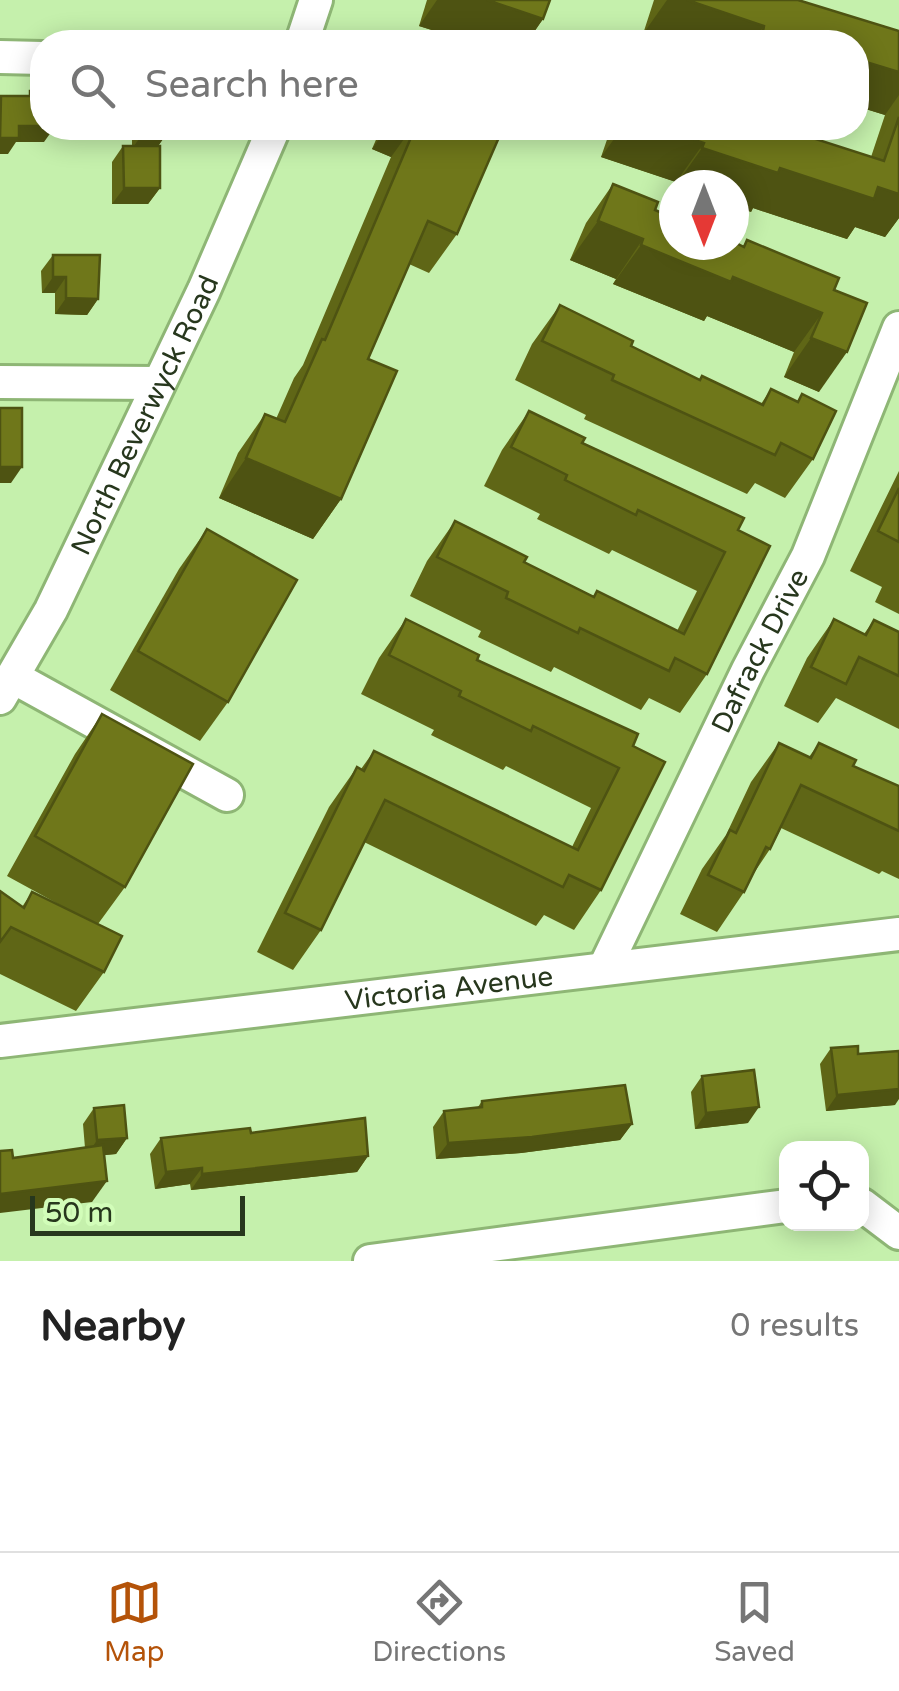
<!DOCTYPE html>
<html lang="en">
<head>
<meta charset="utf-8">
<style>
	:root { --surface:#fff; --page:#f2f2f2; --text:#222; --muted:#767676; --line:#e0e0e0; --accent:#b45309 }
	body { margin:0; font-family:"Varela Round",sans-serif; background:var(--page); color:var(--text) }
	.controls { position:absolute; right:30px; bottom:30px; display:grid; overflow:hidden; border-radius:20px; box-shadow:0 5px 25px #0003 }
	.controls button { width:90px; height:90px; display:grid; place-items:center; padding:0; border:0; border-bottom:2px solid var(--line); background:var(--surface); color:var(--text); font:50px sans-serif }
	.compass { position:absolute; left:659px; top:170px; width:90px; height:90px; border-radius:50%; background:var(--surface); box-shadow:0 5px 25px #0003; rotate:180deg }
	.scale { position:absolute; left:30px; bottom:25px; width:215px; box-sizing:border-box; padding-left:10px; border:5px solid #27371d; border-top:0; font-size:28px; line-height:35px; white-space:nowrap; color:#27371d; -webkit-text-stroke:8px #d2fdb9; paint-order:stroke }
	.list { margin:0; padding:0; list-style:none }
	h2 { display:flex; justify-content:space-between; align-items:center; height:130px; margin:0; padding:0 40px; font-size:42px }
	h2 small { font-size:32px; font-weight:400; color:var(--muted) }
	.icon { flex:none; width:55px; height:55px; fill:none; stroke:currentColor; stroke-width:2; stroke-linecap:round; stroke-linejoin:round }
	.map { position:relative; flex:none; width:899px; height:1261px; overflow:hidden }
	.search { position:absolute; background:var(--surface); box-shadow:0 5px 25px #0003; left:30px; right:30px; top:30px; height:110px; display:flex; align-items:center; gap:25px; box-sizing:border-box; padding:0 35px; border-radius:40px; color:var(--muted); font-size:38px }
	.sheet { height:290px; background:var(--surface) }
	nav { display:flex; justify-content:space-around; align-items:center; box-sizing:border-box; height:140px; border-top:2px solid var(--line); background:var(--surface); font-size:28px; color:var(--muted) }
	nav a { display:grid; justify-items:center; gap:5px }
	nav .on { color:var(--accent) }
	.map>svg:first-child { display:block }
</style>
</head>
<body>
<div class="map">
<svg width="899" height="1261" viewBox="0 0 899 1261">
	<rect width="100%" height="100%" fill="#c5f0ac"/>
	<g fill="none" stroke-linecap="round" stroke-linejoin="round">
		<defs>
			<g id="minor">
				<polyline points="302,42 316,0"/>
				<polyline points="0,57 42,58"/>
				<polyline points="0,382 159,383"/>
				<polyline points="13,677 227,795"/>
				<path id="s1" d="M0 698 51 610 204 290 274 128"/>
				<path id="s2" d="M605 967 748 670 808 556 899 328"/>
				<path id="s3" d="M0 1041 899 934"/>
				<polyline points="862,1205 899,1233"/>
				<polyline points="370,1261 786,1206"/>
			</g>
		</defs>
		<!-- minor casing -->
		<use href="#minor" stroke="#8eb675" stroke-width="38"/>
		<!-- minor -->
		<use href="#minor" stroke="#fff" stroke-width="32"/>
	</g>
	<!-- wall -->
	<g fill="#5f6616">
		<polygon points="427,0 550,0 543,19 527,42 470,42 419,26"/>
		<polygon points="654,0 798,0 899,31 899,218 885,237 855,227 847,239 753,208 751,212 734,185 675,185 676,182 601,157 611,128 766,128 788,135 791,131 871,157 885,115 856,106 856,42 670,42 643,34"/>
		<polygon points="132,128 175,128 168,138 163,139 158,146 160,188 148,204 112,204 112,162 123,146 132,146"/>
		<polygon points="381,128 503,128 457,234 429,273 409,264 368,359 341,499 313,539 219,498 238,453 265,414 276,419 294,378 303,365 391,157 372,149"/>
		<polygon points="613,184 655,210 743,246 747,240 834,290 819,392 784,377 794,352 707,316 704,321 613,284 616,279 570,260 586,223"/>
		<polygon points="53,255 98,299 87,315 55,314 55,293 42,293 41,271"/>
		<polygon points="560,305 631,346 700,380 761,404 771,389 797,402 802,394 813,459 785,498 755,483 747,494 584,419 586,415 515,380 532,344"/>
		<polygon points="529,411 582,443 738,530 707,674 680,713 649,698 641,710 554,667 551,672 478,637 481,631 410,596 427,561 455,521 524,562 593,596 597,591 677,631 697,591 612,550 609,554 537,519 540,514 484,486 502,450"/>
		<polygon points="899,471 899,614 875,602 882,587 850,571"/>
		<polygon points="207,529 228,702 200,741 110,690 179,569"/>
		<polygon points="406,619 633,746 601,890 574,930 544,915 536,926 364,842 321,930 293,970 257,952 329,807 357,767 361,769 374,751 572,847 591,808 506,766 503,770 431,735 434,730 361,694 379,658"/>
		<polygon points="834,619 864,634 874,620 899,632 899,729 836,698 818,723 784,706 807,658"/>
		<polygon points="102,714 125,887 98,924 104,972 76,1011 0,974 0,891 22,907 32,892 71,911 7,876 75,754"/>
		<polygon points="779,743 809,757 819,743 853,766 899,786 899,879 882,871 879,874 781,828 770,849 752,876 744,892 717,932 680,914 702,869 726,835 751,782"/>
		<polygon points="831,1048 858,1054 895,1105 826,1111 820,1064"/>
		<polygon points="702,1076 748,1123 695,1129 691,1092"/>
		<polygon points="482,1101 632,1124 620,1140 521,1153 436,1159 433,1127 444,1111 478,1107"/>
		<polygon points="94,1108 127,1138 116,1154 104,1155 92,1202 13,1158 85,1148 83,1124"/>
		<polygon points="251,1133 368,1156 357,1172 191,1190 190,1184 155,1189 150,1154 161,1138"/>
	</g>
	<!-- shaded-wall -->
	<g fill="#4e5312">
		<polygon points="437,0 487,0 543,19 527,42 470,42 419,26"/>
		<polygon points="667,0 687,0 764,26 753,42 670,42 643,34"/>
		<polygon points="763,31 802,42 755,42"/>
		<polygon points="856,59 899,72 899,95 885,115 856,106"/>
		<polygon points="19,126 42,126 42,128 54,128 44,142 16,142 8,154 0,154 0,138"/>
		<polygon points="164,128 175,128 168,138 163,139 156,149 132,149 143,133"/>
		<polygon points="387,128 412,128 391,157 372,149"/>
		<polygon points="622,128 658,128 704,143 676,182 601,157"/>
		<polygon points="702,148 780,168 878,187 899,194 899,218 885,237 855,227 847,239 753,208 751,212 734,207 734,185 676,185"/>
		<polygon points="124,188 160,188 148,204 112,204"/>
		<polygon points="598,221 643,239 616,279 570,260"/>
		<polygon points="641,245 733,277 822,313 794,352 707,316 704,321 613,284"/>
		<polygon points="53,277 66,277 55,293 42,293"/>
		<polygon points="66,298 98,299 87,315 55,314"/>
		<polygon points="811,338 847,352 819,392 784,377"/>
		<polygon points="246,458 341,499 313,539 219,498"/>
		<polygon points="0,467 22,467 11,483 0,483"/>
		<polygon points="899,1089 899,1099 895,1105 826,1111 837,1095"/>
		<polygon points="759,1107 748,1123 695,1129 706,1113"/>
		<polygon points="632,1124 620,1140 521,1153 436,1159 448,1143"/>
		<polygon points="127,1138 116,1154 86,1157 97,1140"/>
		<polygon points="368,1156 357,1172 191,1190 202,1174"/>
		<polygon points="202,1168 190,1184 155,1189 166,1172"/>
		<polygon points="107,1181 92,1202 0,1213 0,1194"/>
	</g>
	<!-- building -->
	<g fill="#6f771a" stroke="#4e5312" stroke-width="2.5">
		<polygon points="487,0 550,0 543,19"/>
		<polygon points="687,0 798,0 899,31 899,72 856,59 856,42 802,42 763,31 764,26"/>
		<polygon points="30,91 42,91 42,126 19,126 19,138 0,138 1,96 30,96"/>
		<polygon points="899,117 899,194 878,187 874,199 780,168 778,173 702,148 704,143 658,128 766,128 790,136 791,131 884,161"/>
		<polygon points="143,128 168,128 167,133 143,133"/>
		<polygon points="415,128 503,128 457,234 428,221 368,359 397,371 341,499 246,458 265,414 285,422 322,339 325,340"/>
		<polygon points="123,146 160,146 160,188 124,188"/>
		<polygon points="613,184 658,202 655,210 674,218 674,245 734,245 734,242 744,247 747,240 839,278 834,290 867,303 847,352 811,338 822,313 733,277 731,282 641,245 643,239 598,221"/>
		<polygon points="53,255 100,255 98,299 66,298 66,277 53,277"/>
		<polygon points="560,305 633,341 631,346 700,380 702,376 763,405 771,389 798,402 802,394 836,411 813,459 781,443 775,455 612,380 614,375 542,341"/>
		<rect x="0" y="408" width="22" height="59"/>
		<polygon points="529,411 585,438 582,443 744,518 738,530 770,546 707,674 675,658 669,671 580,628 578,633 506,598 508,592 437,557 455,521 527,557 524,562 594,597 597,591 684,634 725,552 638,510 636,515 565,480 567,475 511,447"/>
		<polygon points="899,488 899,542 878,531"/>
		<polygon points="207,529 297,580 228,702 138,651"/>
		<polygon points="406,619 479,655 477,660 638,734 633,746 665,762 601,890 569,875 563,887 385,800 321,930 285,913 357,767 364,771 374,751 578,850 619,768 533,726 531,731 459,696 461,691 389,655"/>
		<polygon points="834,619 866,635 874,620 899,632 899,676 859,657 846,684 811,667"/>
		<polygon points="102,714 193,764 125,887 35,836"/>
		<polygon points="779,743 811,758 819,743 856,760 853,766 899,786 899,831 801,785 770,849 766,847 744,892 708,875 730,830 736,833"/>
		<polygon points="0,891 24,908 32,892 122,936 104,972 11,927 0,942"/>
		<polygon points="858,1046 858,1054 899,1051 899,1089 837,1095 831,1048"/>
		<polygon points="754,1070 759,1107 706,1113 702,1076"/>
		<polygon points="625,1085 632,1124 532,1137 448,1143 444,1111 482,1107 482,1101"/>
		<polygon points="124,1105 127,1138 97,1140 94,1108"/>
		<polygon points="365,1118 368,1156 202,1174 202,1168 166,1172 161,1138 250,1128 251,1133"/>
		<polygon points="103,1145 107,1181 0,1194 0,1151 12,1150 13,1158"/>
	</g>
	<g text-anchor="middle" stroke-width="10" stroke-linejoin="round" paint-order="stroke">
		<!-- street labels -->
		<g font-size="28" fill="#27371d" stroke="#d2fdb9">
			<text dy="10" stroke="none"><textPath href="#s1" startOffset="318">North Beverwyck Road</textPath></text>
			<text dy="10" stroke="none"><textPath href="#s2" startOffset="352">Dafrack Drive</textPath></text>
			<text dy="10" stroke="none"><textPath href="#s3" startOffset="452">Victoria Avenue</textPath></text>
		</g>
	</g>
</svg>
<div class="controls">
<button><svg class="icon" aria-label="locate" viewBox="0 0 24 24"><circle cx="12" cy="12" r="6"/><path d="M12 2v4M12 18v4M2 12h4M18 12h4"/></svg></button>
</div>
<svg class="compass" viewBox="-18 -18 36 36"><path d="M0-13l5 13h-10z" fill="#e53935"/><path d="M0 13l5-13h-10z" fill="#767676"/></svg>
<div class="scale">50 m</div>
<div class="search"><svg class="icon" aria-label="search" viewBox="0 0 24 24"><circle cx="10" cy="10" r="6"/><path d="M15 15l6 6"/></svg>Search here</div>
</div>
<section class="sheet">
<h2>Nearby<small>0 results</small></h2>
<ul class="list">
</ul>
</section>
<nav>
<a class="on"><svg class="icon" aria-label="map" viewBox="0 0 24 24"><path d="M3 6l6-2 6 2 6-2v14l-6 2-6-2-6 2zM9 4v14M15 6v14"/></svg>Map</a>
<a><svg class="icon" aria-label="directions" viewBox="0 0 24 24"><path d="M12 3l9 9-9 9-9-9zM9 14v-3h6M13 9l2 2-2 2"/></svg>Directions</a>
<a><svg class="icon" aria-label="saved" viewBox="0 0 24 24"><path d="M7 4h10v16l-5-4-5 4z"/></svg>Saved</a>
</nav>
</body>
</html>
